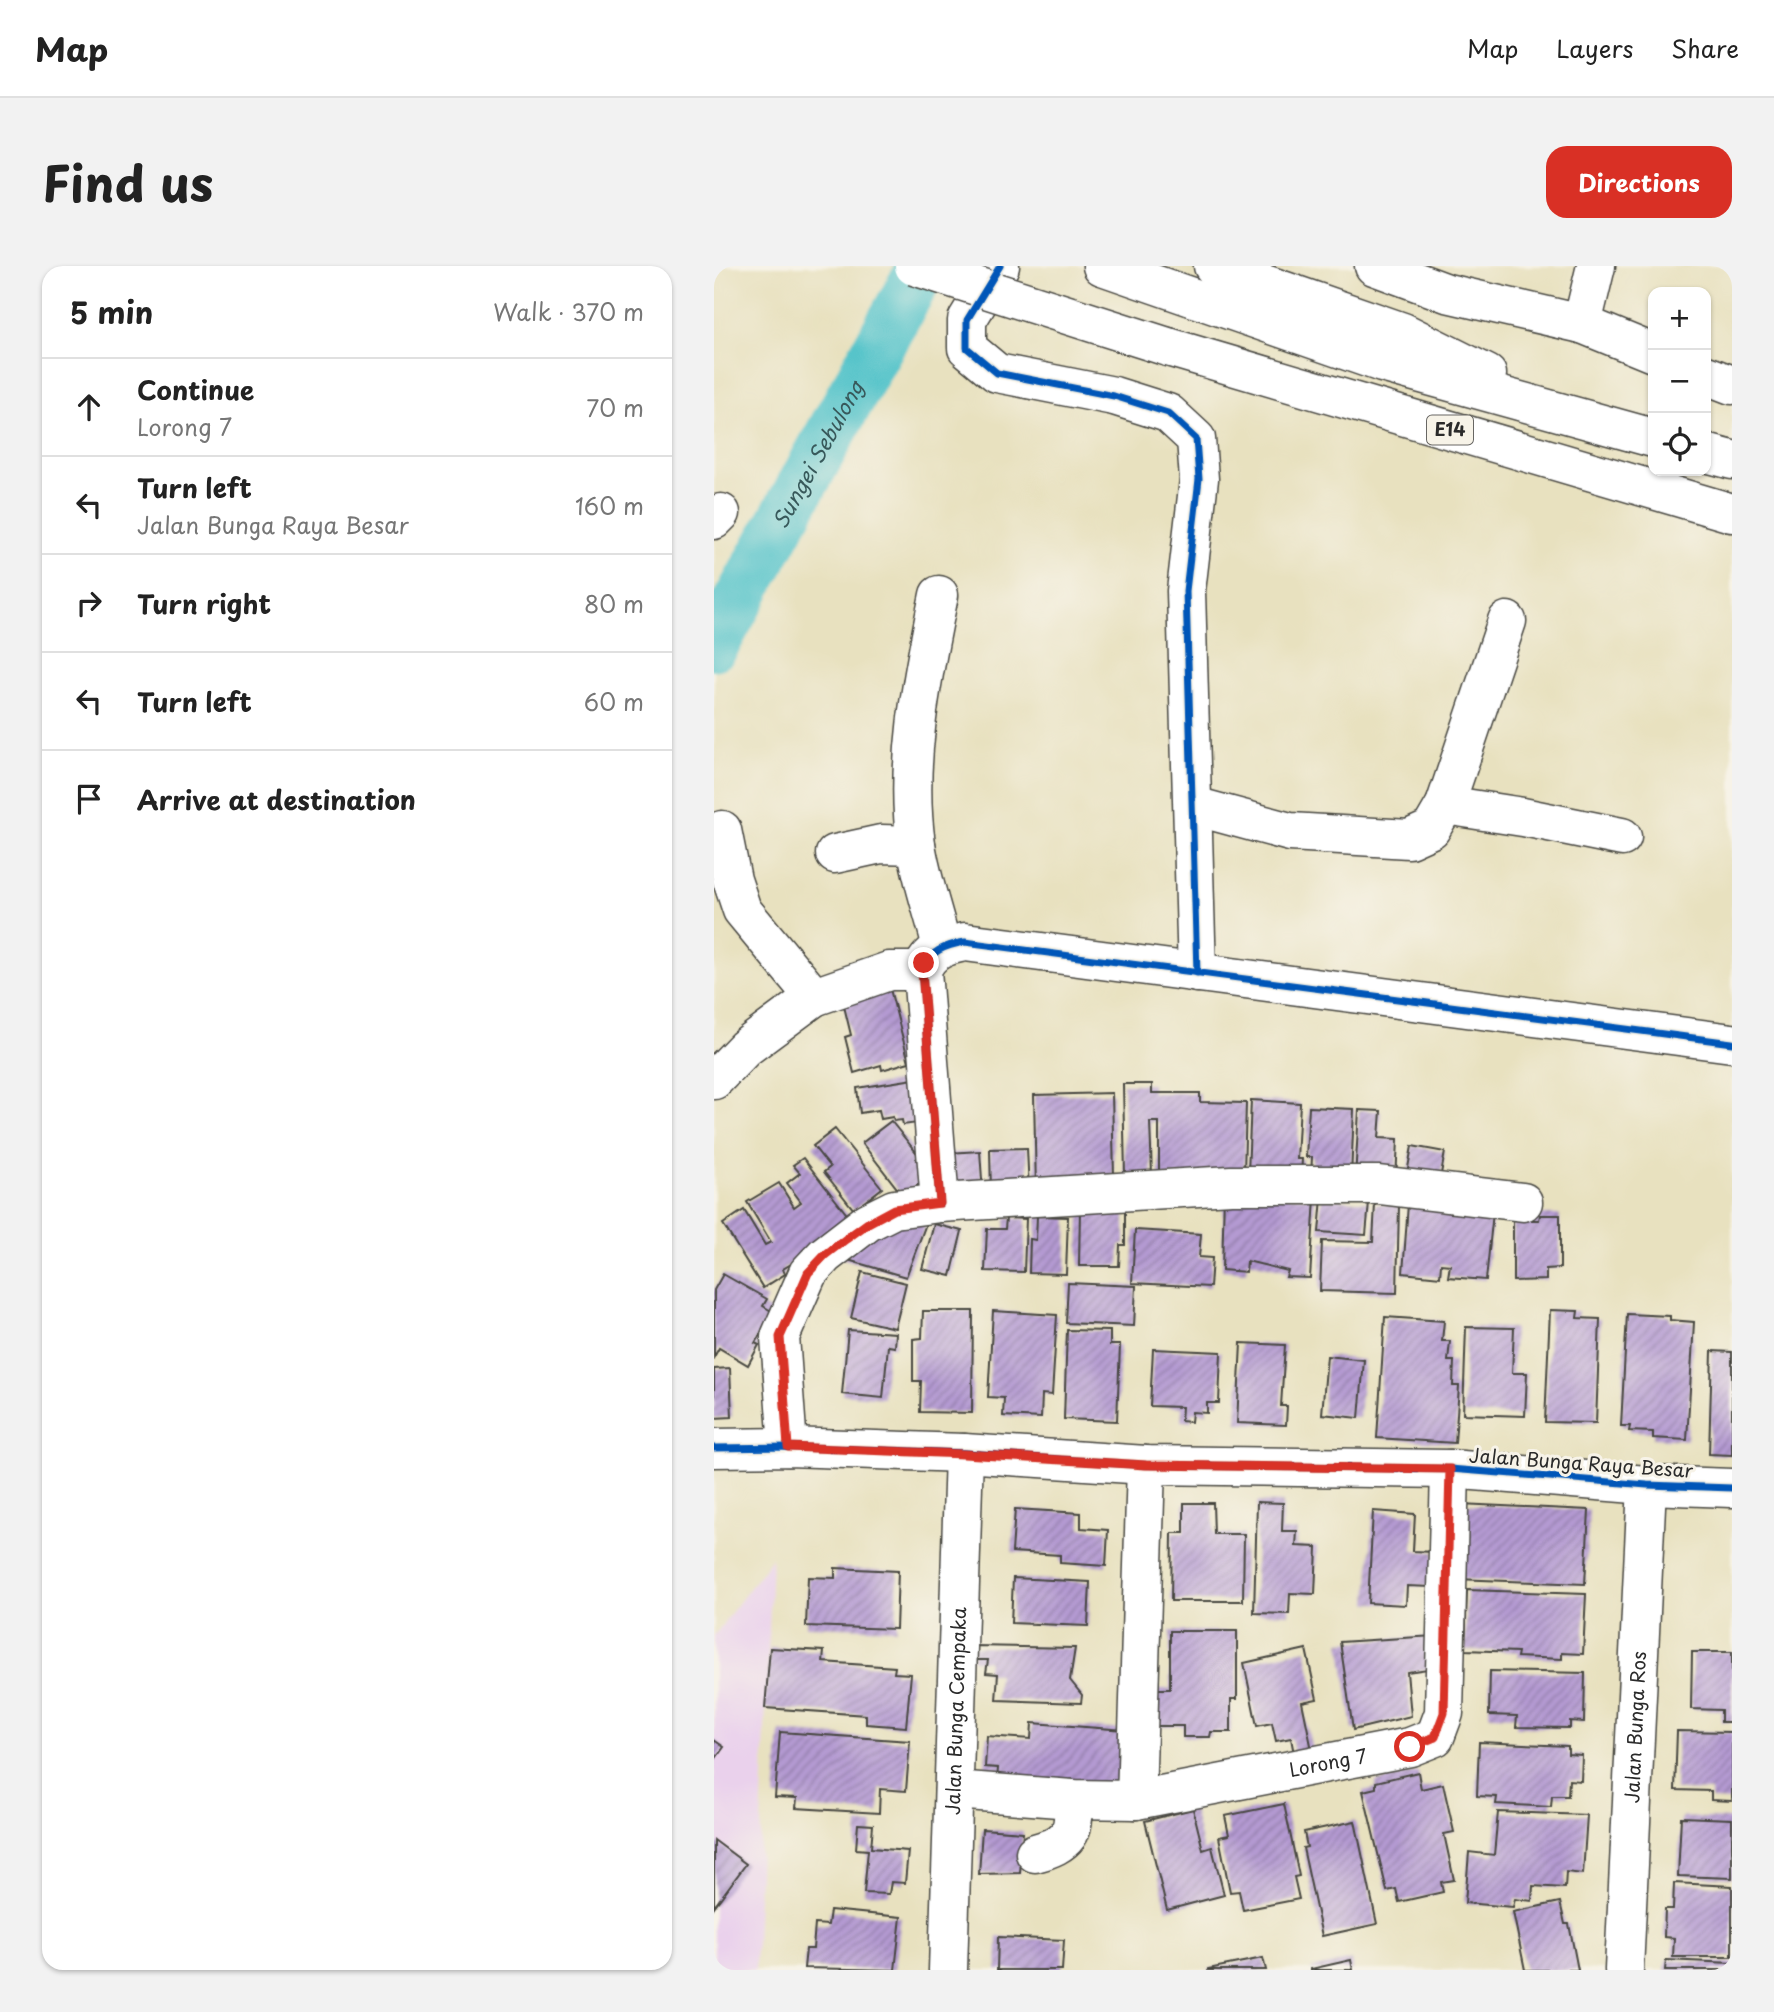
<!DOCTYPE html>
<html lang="en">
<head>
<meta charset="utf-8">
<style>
	:root { --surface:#fff; --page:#f2f2f2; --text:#222; --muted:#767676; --line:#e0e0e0; --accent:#d93025 }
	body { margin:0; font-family:"Playpen Sans",sans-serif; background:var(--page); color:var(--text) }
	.controls { position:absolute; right:21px; top:21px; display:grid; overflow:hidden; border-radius:14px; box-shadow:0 2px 5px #0004 }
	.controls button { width:63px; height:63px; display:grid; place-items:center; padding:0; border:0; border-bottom:2px solid var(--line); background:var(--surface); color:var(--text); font:35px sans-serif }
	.stop { position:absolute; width:21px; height:21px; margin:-16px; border:5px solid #d93025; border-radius:50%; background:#fff }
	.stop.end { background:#d93025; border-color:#fff; box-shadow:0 2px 7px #0008 }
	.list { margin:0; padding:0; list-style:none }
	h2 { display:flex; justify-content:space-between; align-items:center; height:91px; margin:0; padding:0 28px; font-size:30px }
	h2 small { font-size:23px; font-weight:400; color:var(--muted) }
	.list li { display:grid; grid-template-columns:46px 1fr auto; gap:21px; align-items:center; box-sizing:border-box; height:98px; padding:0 28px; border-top:2px solid var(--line) }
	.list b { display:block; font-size:26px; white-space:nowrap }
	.list p { margin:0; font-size:23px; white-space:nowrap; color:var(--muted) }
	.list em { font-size:23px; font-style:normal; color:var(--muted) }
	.icon { flex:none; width:38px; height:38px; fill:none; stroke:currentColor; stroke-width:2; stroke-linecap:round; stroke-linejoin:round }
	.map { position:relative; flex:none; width:1018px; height:1704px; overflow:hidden; border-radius:21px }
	header { display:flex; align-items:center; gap:42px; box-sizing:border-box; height:98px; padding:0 35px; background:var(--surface); border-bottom:2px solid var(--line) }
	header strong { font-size:33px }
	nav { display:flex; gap:38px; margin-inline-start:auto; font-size:24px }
	.intro { display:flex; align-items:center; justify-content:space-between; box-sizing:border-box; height:168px; padding:0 42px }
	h1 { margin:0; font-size:49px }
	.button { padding:18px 32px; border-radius:21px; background:var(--accent); color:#fff; font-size:24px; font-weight:700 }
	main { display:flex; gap:42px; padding:0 42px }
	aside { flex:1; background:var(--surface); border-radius:21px; box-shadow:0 2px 5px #0004 }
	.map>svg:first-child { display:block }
</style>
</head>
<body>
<header>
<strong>Map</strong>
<nav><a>Map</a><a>Layers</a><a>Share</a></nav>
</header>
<div class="intro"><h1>Find us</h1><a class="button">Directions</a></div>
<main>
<aside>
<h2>5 min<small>Walk · 370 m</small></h2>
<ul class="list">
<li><svg class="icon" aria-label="ahead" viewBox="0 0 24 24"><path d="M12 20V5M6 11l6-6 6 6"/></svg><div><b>Continue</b><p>Lorong 7</p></div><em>70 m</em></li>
<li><svg class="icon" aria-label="left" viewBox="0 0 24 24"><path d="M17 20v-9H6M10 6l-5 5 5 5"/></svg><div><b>Turn left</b><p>Jalan Bunga Raya Besar</p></div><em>160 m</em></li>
<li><svg class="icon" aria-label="right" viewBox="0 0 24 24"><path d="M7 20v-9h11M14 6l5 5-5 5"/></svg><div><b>Turn right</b></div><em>80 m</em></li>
<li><svg class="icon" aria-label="left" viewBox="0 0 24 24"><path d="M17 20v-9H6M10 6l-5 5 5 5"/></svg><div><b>Turn left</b></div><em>60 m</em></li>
<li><svg class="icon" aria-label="arrive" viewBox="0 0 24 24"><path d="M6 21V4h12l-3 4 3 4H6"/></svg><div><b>Arrive at destination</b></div></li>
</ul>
</aside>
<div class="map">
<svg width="1018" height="1704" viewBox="0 0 1018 1704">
	<defs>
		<pattern id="building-hatch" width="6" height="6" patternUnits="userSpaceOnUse" patternTransform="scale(1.75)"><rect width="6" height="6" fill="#b49ad2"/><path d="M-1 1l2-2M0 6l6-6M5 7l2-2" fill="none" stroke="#937eab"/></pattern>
	</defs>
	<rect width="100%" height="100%" fill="#f7f3e8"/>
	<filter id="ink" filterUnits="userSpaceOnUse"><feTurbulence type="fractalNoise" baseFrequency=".0143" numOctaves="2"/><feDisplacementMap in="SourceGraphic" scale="14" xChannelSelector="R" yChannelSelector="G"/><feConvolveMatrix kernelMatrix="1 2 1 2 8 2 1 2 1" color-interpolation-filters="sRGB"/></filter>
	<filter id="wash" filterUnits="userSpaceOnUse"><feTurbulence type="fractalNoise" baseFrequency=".00686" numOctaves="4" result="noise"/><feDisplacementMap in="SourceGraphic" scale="28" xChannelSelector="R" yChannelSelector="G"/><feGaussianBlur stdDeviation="1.57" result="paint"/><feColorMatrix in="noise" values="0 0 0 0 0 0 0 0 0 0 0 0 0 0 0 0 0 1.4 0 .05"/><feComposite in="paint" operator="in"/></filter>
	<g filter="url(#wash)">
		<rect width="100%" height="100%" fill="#e8e1bf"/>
		<!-- built -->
		<polygon fill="#ead1ec" points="58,1292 41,1704 0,1704 0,1370"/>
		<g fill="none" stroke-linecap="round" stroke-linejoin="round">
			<!-- river -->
			<path stroke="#56c4ca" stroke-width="51" id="s1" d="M0 379 209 0"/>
		</g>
		<g id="blocks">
			<!-- building -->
			<g fill="url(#building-hatch)">
				<polygon points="176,723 195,796 168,804 167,799 140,807 131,771 137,769 129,736"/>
				<polygon points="200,813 204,857 189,859 188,854 180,855 179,851 167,853 165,844 146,847 143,822"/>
				<polygon points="409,818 438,818 438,827 486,827 486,836 532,837 530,907 445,911 445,856 436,856 438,909 411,909"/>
				<polygon points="398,827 400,911 322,924 320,829"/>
				<polygon points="537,834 586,837 583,893 588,893 587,911 534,908"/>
				<polygon points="595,841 640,843 637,911 597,910 598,891 592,891"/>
				<polygon points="645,844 667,845 665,872 684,873 682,915 641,913"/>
				<polygon points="177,855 205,890 202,893 215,910 189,930 148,877"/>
				<polygon points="121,863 168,922 140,944 110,906 116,901 99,880"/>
				<polygon points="698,880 731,886 725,919 692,913"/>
				<polygon points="313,882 315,925 277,926 276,883"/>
				<polygon points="266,885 269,928 237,930 234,887"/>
				<polygon points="89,892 138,955 89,984 92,989 69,1003 71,1008 49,1022 9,958 30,944 51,979 57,976 33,936 65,917 80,941 87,936 73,917 86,907 79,899"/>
				<polygon points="510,927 601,932 596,1012 572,1011 574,1005 533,995 532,1006 508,1004"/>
				<polygon points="608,932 655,936 652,969 605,966"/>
				<polygon points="661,938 685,939 683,1027 606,1025 608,975 659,976"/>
				<polygon points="694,938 779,946 772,1014 734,1011 736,999 727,998 726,1011 689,1007"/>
				<polygon points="366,942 411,943 411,979 406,979 405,1000 365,1000"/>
				<polygon points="826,949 846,949 846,1002 832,1003 832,1014 799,1015 799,954 825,954"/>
				<polygon points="183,950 213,955 192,1011 127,992"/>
				<polygon points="323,950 354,951 352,1008 315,1007 316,973 322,974"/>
				<polygon points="292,952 312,953 310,1006 271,1005 273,963 291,963"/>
				<polygon points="220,958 248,965 237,1010 208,1003"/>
				<polygon points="421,964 487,968 485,991 498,992 496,1021 418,1017"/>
				<polygon points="148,1006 192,1017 181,1062 137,1052"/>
				<polygon points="9,1008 53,1033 49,1040 59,1046 41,1077 45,1079 34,1099 5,1082 0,1091 0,1024"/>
				<polygon points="354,1017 422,1020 420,1060 352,1057"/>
				<polygon points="836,1044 864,1045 863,1052 886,1053 882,1157 831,1156"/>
				<polygon points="209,1045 259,1045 258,1147 206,1146 207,1115 199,1115 199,1073 208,1072"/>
				<polygon points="279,1045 343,1049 338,1129 328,1128 327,1152 289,1150 290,1132 274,1131"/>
				<polygon points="913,1048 956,1050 956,1054 980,1056 973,1174 939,1172 939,1166 915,1165 916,1160 907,1160"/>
				<polygon points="671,1051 730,1055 728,1075 736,1075 734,1095 740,1095 739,1120 745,1120 741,1177 663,1172"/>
				<polygon points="752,1061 800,1062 798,1107 813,1107 811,1150 749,1148"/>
				<polygon points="134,1064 182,1067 181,1081 174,1080 169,1132 128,1128"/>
				<polygon points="353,1064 396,1065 396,1079 406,1079 403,1155 350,1153"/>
				<polygon points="527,1077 571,1079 567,1140 573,1140 572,1159 523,1157"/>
				<polygon points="439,1083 507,1086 505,1137 493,1137 493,1147 478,1146 477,1156 467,1155 468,1141 436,1140"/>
				<polygon points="998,1085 1018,1086 1018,1189 995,1188"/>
				<polygon points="613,1090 650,1094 645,1152 608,1148"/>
				<polygon points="16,1102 18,1151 0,1152 0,1103"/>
				<polygon points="543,1236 569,1237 568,1265 583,1265 582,1280 603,1281 601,1328 576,1327 575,1348 540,1347"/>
				<polygon points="470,1237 499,1237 500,1268 530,1268 529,1335 457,1335 458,1267 470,1267"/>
				<polygon points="746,1238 875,1244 871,1318 742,1313"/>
				<polygon points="301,1243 367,1247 367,1262 394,1264 392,1300 346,1297 346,1289 298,1286"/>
				<polygon points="659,1245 701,1248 699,1285 720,1286 718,1321 693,1320 692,1339 654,1337"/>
				<polygon points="121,1302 184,1305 182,1363 92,1360 94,1311 121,1312"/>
				<polygon points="299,1312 376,1316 374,1360 297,1357"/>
				<polygon points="753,1324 872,1328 869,1388 848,1387 848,1393 803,1391 804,1386 751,1384"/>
				<polygon points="456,1365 523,1365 523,1433 517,1433 517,1466 497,1466 496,1471 469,1471 469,1460 438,1460 438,1423 456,1423"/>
				<polygon points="720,1370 721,1402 693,1406 697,1450 639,1464 626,1376"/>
				<polygon points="260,1380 361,1382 356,1414 368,1429 367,1437 282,1434 284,1408 272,1407 274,1394 258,1394"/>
				<polygon points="56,1382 110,1385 109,1396 181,1401 180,1407 197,1408 192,1461 152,1458 152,1449 51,1442"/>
				<polygon points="592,1383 603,1433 588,1436 598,1484 580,1488 577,1472 562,1475 558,1457 543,1460 530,1397"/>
				<polygon points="978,1386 1018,1386 1018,1456 1007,1456 1007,1444 977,1443"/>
				<polygon points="776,1405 871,1407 870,1456 856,1455 856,1462 802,1461 803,1450 775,1449"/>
				<polygon points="318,1457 411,1464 407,1523 283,1515 284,1502 271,1501 273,1470 317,1473"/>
				<polygon points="963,1465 1018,1466 1018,1535 997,1534 997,1525 961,1524"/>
				<polygon points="66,1466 196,1475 192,1525 166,1523 165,1547 82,1542 83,1532 61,1531"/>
				<polygon points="0,1474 10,1481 0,1495"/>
				<polygon points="765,1476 854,1480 854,1488 868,1489 867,1515 855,1514 854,1530 838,1530 837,1541 782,1538 783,1531 763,1530"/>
				<polygon points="704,1506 707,1523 729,1518 740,1566 730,1568 740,1614 727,1616 729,1626 685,1636 682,1623 673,1625 649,1525 662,1522 662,1516"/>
				<polygon points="570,1538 585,1610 580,1611 585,1633 529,1644 525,1625 516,1626 505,1571 515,1569 511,1550"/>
				<polygon points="479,1543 489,1584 498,1581 510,1629 453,1644 431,1555"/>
				<polygon points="784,1546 873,1549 869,1608 852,1606 851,1622 819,1620 818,1635 801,1633 799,1641 751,1637 755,1586 780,1589"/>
				<polygon points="967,1551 1018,1553 1018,1612 964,1610"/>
				<polygon points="641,1555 663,1658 608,1670 589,1582 593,1581 590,1566"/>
				<polygon points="144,1558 159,1559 157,1582 194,1585 191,1617 177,1616 175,1628 150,1627 154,1584 142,1583"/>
				<polygon points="268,1563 309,1566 306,1607 265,1608"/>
				<polygon points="0,1574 32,1598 0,1641"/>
				<polygon points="960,1617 1018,1620 1018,1691 959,1691 960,1672 950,1671 951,1643 959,1643"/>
				<polygon points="846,1636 851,1658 855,1658 864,1704 811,1704 799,1646"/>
				<polygon points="116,1644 187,1651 181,1704 90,1702 92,1683 99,1683 101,1658 114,1659"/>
				<polygon points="284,1671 350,1674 348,1704 283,1704"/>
				<polygon points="549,1692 552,1704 494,1704 494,1703"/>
				<polygon points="637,1694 639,1704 597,1704 597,1703"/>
				<polygon points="952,1694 1018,1697 1018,1704 951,1704"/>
			</g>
		</g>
	</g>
	<g filter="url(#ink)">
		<use href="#blocks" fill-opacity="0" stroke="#474641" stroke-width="2"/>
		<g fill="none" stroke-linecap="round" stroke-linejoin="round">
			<defs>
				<g id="minor">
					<polyline points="286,0 253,54 253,82 283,107 400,130 454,147 482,173 485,213 472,325 483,707"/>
					<polyline points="660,0 733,27 868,58 939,87"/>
					<polyline points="868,58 882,0"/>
					<polyline points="992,109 1018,119"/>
					<polyline points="0,254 7,247"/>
					<path d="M225 329C209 408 190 496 202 578 207 612 220 648 228 681"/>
					<polyline points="731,539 809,551 908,571"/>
					<polyline points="480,540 576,566 695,573 717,563 731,539 793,355"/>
					<polyline points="8,564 18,614 28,644 100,731 175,705 208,705"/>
					<polyline points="121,588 167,578 202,579"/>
					<polyline points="0,814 31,782 100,731"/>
					<path d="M226 937 208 705C214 685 233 679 251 676L1018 777"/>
					<polyline points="74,1181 66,1071 94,1007 111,989 154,956 180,943 226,937 517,919 665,919 809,936"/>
					<polyline points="0,1182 74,1181 250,1187 432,1199 736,1203 933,1219 1018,1222"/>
					<path id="s2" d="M240 1524 358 1533 422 1534 696 1481 721 1471 730 1447 736 1203"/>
					<polyline points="422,1534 432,1199"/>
					<path d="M321 1587C354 1578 363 1567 358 1533"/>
					<path id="s3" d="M234 1704 250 1187"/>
					<path id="s4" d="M910 1704 933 1219"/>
				</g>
				<g id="highway">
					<polyline points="388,0 668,97 939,172"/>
					<polyline points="499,0 689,66 773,108"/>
					<polyline points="454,81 1018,247"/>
					<polyline points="992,187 1018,194"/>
				</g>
			</defs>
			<!-- minor casing -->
			<use href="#minor" stroke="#474641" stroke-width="41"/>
			<!-- highway casing -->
			<use href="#highway" stroke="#474641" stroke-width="41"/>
			<!-- minor -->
			<use href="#minor" stroke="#fff" stroke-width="38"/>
			<!-- highway -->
			<use href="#highway" stroke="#fff" stroke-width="38"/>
			<defs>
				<polyline id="highway-bridge" points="200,0 454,81"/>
			</defs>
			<!-- highway-bridge casing -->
			<use href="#highway-bridge" stroke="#474641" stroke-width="41" stroke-linecap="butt"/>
			<!-- highway-bridge -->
			<use href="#highway-bridge" stroke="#fff" stroke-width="38"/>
			<defs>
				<g id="cycleway">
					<polyline points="286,0 253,54 253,82 283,107 400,130 454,147 482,173 485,213 472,325 483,707"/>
					<path d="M226 937 208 705C214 685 233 679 251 676L1018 777"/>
					<polyline points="0,1182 74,1181 250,1187 432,1199 736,1203 933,1219 1018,1222"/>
				</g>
			</defs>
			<!-- cycleway casing -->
			<use href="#cycleway" stroke="#f7f3e8" stroke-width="11"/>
			<!-- cycleway -->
			<use href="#cycleway" stroke="#0057b8" stroke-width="7"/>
		</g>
	</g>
	<g fill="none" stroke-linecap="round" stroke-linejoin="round" filter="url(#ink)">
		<!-- route -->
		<polyline stroke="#d93025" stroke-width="9" points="210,697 208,705 226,937 180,943 154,957 132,973 111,989 94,1007 66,1071 74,1181 250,1188 432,1199 736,1203 730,1447 721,1471 696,1481"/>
	</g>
	<g text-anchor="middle" stroke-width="6" stroke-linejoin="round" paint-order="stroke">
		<!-- shield labels -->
		<rect fill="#f7f3e8" stroke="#686764" stroke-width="2" x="713" y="149.5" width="46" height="29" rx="5"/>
		<g font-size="18" font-weight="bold" fill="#2b2b2b">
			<text x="736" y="170">E14</text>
		</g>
		<!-- street labels -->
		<g font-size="19" fill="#2b2b2b" stroke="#f7f3e8">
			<text transform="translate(867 1197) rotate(4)" y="7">Jalan Bunga Raya Besar</text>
			<text dy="7" stroke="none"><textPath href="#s3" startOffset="259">Jalan Bunga Cempaka</textPath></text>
			<text dy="7" stroke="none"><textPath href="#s4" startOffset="243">Jalan Bunga Ros</textPath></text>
			<text dy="7" stroke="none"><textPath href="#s2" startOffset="378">Lorong 7</textPath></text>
		</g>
		<!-- water labels -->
		<g font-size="21" font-style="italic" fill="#38595b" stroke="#f7f3e8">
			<text dy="7" stroke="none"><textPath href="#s1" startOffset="217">Sungei Sebulong</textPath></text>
		</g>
	</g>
</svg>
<div class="controls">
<button>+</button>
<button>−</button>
<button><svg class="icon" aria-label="locate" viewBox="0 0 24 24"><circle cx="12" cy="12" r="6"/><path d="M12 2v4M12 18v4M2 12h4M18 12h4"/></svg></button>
</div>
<div class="stop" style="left:696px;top:1481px"></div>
<div class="stop end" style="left:210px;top:697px"></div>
</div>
</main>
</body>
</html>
